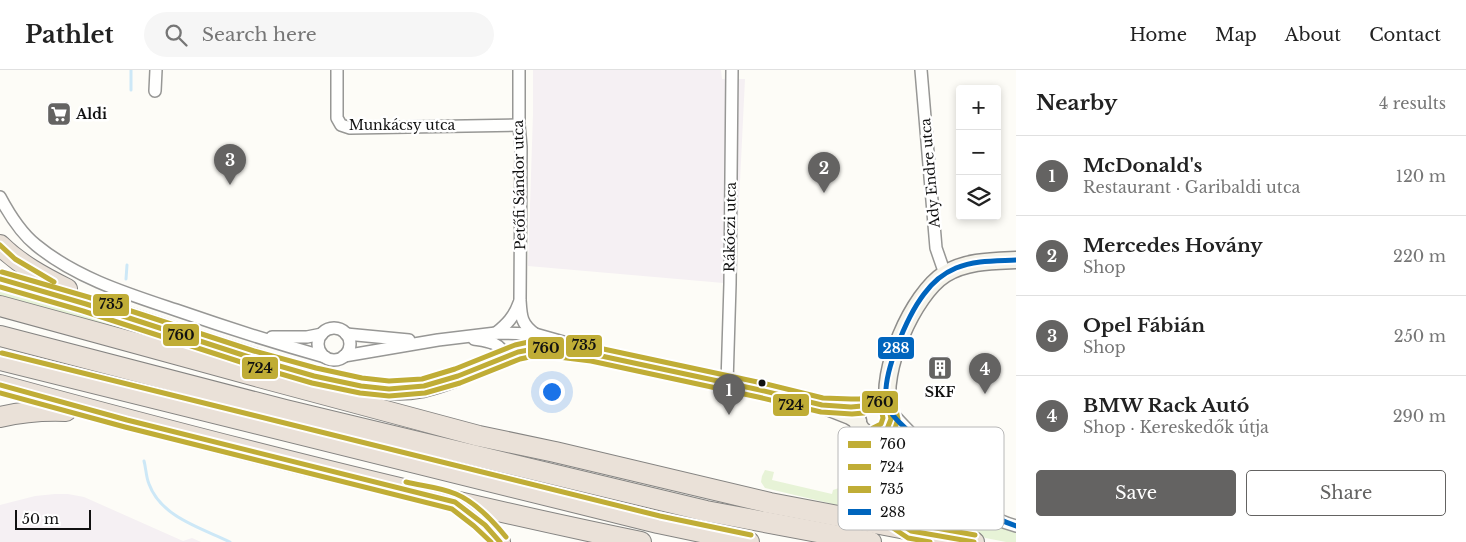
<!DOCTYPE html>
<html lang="en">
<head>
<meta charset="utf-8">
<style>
	:root { --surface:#fff; --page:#f6f6f6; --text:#222; --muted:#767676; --line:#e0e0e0; --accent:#646362 }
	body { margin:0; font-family:"Libre Baskerville",serif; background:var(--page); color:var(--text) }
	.controls { position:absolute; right:15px; top:15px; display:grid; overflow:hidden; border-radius:5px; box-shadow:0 2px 8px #0003 }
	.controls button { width:45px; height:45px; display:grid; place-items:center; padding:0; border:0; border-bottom:1px solid var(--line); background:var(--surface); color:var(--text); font:25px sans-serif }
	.scale { position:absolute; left:15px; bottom:12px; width:76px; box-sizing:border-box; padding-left:5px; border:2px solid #111; border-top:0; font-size:14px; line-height:18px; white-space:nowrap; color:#111; -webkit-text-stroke:4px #fff; paint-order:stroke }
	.you { position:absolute; left:551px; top:321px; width:18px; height:18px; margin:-12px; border:4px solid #fff; border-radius:50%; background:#1a73e8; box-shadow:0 0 0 8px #1a73e833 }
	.badge { display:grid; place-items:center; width:32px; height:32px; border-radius:50%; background:var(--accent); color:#fff; font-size:16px; font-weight:700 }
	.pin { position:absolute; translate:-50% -41px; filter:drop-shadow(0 1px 2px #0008) }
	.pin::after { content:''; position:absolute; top:26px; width:18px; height:15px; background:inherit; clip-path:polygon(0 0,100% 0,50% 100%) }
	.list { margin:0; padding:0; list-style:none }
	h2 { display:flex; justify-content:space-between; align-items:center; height:65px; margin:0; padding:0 20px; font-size:21px }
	h2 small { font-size:16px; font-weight:400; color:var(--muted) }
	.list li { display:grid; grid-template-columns:32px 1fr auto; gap:15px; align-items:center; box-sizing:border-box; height:80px; padding:0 20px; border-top:1px solid var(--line) }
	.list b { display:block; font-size:19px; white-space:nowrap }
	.list p { margin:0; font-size:16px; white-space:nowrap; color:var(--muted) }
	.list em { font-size:16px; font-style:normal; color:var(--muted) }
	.actions { display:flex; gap:10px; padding:15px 20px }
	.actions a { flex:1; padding:11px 0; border:1px solid var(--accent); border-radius:5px; text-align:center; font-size:18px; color:var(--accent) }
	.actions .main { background:var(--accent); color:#fff }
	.icon { flex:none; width:28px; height:28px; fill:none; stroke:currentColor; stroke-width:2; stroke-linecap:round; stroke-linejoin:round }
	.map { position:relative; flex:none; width:1016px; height:472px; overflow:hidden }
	header { display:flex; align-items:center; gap:30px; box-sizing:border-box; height:70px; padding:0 25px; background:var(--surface); border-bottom:1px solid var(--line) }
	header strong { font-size:24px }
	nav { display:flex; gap:28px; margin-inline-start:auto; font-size:18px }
	.search { width:350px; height:45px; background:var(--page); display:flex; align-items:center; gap:12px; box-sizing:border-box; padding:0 18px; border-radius:28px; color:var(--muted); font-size:19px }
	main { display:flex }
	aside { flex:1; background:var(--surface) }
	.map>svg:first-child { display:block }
</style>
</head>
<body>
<header>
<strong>Pathlet</strong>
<div class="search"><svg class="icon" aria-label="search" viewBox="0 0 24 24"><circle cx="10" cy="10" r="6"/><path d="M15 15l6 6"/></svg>Search here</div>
<nav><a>Home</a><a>Map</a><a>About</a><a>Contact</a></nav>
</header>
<main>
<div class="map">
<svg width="1016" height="472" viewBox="0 0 1016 472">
	<rect width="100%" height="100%" fill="#fdfcf7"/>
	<!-- industrial -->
	<g fill="#f5f0f3">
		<polygon points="533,0 721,0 722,9 745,9 735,214 528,196 533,44"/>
		<polygon points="55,424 68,424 84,427 183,471 192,468 201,472 0,472 0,435 35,426"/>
	</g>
	<!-- green -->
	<g fill="#e7f3d7">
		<polygon points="0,213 333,319 0,228"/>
		<path d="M903 375 916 379 952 424 974 443 992 454 1016 461V472H1006L914 454 916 442 904 425 907 416 875 391C879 379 891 376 903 375Z"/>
		<polygon points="765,400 774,402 772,410 832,424 833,420 845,416 855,409 858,409 871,443 765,418 761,412 762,406"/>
	</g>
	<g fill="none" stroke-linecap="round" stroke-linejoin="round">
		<!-- stream -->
		<g stroke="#cde8f7" stroke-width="3">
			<polyline points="131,20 131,0"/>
			<polyline points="126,209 127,195"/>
			<path d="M144 391C146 398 146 407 149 414 161 447 201 458 230 472"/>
		</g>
		<defs>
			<g id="street">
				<polyline points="337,0 337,48 341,55 350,58 519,55"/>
				<path d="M519 0V55L521 77 520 230C521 246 521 254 535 264"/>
				<polyline points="921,0 936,178 945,204"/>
				<polyline points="155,21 156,0"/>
				<path d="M0 127C9 144 21 163 36 175 76 208 128 224 176 240 225 257 275 273 325 287"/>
				<circle cx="334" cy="274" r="16"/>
				<path d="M496 263C507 254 514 247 519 233"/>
				<polyline points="346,264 409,270"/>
				<polyline points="272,267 307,267 322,264"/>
				<path d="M474 269C486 271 501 272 504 286"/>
				<polyline points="344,286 438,270 496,263 535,264 574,275"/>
				<polyline points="727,313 730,214 732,0"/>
				<path d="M889 339C898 351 909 360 918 371 946 405 970 444 1016 456"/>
				<path d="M883 362C894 360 903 363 913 367"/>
			</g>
			<g id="secondary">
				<polyline points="468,302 504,286 525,280 544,277 559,278 592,284 787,326 822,335 850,346 858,351"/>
				<circle cx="874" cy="348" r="17"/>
				<path d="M889 339C879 302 913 224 945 204 966 191 992 191 1016 190"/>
			</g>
			<g id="highway">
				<path d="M0 175C19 194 43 207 67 219"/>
				<polyline points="0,209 121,245 219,277 355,320"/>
				<polyline points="0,236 259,307 479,366 555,382 770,433 974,472"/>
				<polyline points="0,266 285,340 706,441 871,472"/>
				<polyline points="0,290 658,453 749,472"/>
				<path d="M342 312C367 316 394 323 419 318 436 315 452 308 468 302"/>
				<path d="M0 315C212 373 426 428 641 472"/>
				<path d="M0 347C22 342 43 340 66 341"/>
				<path d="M878 364C861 381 862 419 878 437 885 445 894 450 903 456"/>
				<path d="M460 436C475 446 490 457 500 472"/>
			</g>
		</defs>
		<!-- street casing -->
		<use href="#street" stroke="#979795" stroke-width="14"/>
		<!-- secondary casing -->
		<use href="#secondary" stroke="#8e8d8b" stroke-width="19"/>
		<!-- highway casing -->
		<use href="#highway" stroke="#858482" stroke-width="22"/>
		<!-- street -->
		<use href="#street" stroke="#fffffe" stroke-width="11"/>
		<!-- secondary -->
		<use href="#secondary" stroke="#f6f4eb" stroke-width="16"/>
		<!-- highway -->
		<use href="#highway" stroke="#eae1d8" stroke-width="20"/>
		<defs>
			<g id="bus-1">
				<polyline points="0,175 15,189 54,212"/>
				<polyline points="0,209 86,234 252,288 314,306 361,316 389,319 424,316 458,306 518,282 534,279 551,278 592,284 760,320 822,335 851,337 862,336 871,331 881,332 889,339 891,349 887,359 878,364 872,370 869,376 865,392 867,412 871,426 877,436 888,446 911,461 974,472"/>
				<polyline points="0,315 127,350 455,432 485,455 500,472"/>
			</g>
			<g id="bus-2">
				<polyline points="0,217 83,241 250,295 312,313 360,323 389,326 425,323 460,313 520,289 534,286 550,286 591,291 758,327 821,342 852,344 864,343 873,339 878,339 882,343 883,348 881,354 873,358 866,366 862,373 858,391 860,413 864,429 871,441 884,452 908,468 930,472"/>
				<polyline points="0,323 125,357 452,439 474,456 491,472"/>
			</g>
			<g id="bus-3">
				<polyline points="2,202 88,227 254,281 316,298 362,308 389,311 422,309 455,299 515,275 533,271 551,271 594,277 762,313 823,328 851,329 860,329 870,324 883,325 895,335 898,349 893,364 878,374 873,393 874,411 878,423 883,431 893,440 914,454 975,465"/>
				<polyline points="2,283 660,446 751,465"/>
				<path d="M406 412C422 416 440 417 456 424 475 432 493 451 506 467"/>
			</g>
			<path id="bus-4" d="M1016 190C996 191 975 190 956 198 944 203 932 213 924 224 908 245 880 307 887 333 891 348 905 357 916 368 939 392 955 424 985 442 995 448 1005 452 1016 456"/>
		</defs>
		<!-- bus-1 casing -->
		<use href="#bus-1" stroke="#fff" stroke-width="9"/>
		<!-- bus-2 casing -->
		<use href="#bus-2" stroke="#fff" stroke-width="9"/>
		<!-- bus-3 casing -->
		<use href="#bus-3" stroke="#fff" stroke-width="9"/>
		<!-- bus-4 casing -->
		<use href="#bus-4" stroke="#fff" stroke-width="9"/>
		<!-- bus-1 -->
		<use href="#bus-1" stroke="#c0ad36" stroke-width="5"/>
		<!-- bus-2 -->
		<use href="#bus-2" stroke="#c0ad36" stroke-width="5"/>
		<!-- bus-3 -->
		<use href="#bus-3" stroke="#c0ad36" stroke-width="5"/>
		<!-- bus-4 -->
		<use href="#bus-4" stroke="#0065bd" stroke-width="5"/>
	</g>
	<!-- icons -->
	<defs>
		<symbol id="supermarket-square" viewBox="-11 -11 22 22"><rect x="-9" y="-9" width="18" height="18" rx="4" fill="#646362" stroke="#fff"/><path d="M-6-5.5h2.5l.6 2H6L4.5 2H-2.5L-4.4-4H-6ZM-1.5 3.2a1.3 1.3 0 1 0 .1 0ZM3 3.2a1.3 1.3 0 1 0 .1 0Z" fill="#fff"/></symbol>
		<symbol id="building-square" viewBox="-11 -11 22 22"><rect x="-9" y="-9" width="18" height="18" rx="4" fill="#646362" stroke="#fff"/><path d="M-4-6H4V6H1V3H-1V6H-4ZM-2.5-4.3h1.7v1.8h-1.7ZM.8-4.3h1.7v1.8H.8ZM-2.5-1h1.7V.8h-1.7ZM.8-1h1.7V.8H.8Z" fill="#fff"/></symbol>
	</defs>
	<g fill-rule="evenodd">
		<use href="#supermarket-square" x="45" y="30" width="28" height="28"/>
		<use href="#building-square" x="926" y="284" width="28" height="28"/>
	</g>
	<!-- markers -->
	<circle fill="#111" stroke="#fff" stroke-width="2" cx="762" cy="313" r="4.5"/>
	<g text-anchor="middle" stroke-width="5" stroke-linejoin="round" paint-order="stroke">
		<!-- poi labels -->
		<g font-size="14" font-weight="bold" fill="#111" stroke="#fff" text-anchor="start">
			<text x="76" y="49">Aldi</text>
			<text x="940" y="327" text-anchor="middle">SKF</text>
		</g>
		<!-- street labels -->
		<g font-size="14" fill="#111" stroke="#fff">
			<text x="402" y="60">Munkácsy utca</text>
			<text transform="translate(930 103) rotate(-95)" y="5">Ady Endre utca</text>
			<text transform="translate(519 115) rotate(-91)" y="5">Petőfi Sándor utca</text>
			<text transform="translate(730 157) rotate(-89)" y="5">Rákóczi utca</text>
		</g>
	</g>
	<!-- legend -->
	<rect x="838" y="357" width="166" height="103" rx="8" fill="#fff" stroke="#b8b8b8" stroke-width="1"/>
	<rect x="848" y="371" width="23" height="7" fill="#c0ad36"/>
	<rect x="848" y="394" width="23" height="6" fill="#c0ad36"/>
	<rect x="848" y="416" width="23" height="7" fill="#c0ad36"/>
	<rect x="848" y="439" width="23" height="6" fill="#0065bd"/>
	<g font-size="14" fill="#111">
		<text x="880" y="379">760</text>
		<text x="880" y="402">724</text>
		<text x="880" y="424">735</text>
		<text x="880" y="447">288</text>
	</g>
	<g stroke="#fff" stroke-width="2">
		<rect x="92" y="223" width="38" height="24" rx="5" fill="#c0ad36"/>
		<rect x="162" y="253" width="38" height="24" rx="5" fill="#c0ad36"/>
		<rect x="565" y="264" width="38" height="24" rx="5" fill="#c0ad36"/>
		<rect x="877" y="266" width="38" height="24" rx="5" fill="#0065bd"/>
		<rect x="527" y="266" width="38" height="24" rx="5" fill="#c0ad36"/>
		<rect x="241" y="286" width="38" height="24" rx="5" fill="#c0ad36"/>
		<rect x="861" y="320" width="38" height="24" rx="5" fill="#c0ad36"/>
		<rect x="772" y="323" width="38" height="24" rx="5" fill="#c0ad36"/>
	</g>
	<g font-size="14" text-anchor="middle" font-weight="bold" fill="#fff">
		<text x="896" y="283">288</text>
	</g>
	<g font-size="14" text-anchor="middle" font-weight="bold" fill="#111">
		<text x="111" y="239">735</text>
		<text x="181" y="270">760</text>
		<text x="584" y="280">735</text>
		<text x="546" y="283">760</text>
		<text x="260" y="303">724</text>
		<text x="880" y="337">760</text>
		<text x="791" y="340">724</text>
	</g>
</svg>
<div class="controls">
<button>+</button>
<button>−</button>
<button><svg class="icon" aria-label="layers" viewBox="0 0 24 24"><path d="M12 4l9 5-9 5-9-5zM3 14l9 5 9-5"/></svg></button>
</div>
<div class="scale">50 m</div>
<div class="you"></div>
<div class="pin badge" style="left:729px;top:345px">1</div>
<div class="pin badge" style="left:824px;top:123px">2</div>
<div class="pin badge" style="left:230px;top:115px">3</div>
<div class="pin badge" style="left:985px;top:324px">4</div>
</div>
<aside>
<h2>Nearby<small>4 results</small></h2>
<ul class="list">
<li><span class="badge">1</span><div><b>McDonald's</b><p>Restaurant · Garibaldi utca</p></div><em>120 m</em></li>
<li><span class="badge">2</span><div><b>Mercedes Hovány</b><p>Shop</p></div><em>220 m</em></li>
<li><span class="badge">3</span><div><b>Opel Fábián</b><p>Shop</p></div><em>250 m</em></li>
<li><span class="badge">4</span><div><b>BMW Rack Autó</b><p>Shop · Kereskedők útja</p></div><em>290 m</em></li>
</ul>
<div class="actions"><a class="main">Save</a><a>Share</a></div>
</aside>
</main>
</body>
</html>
